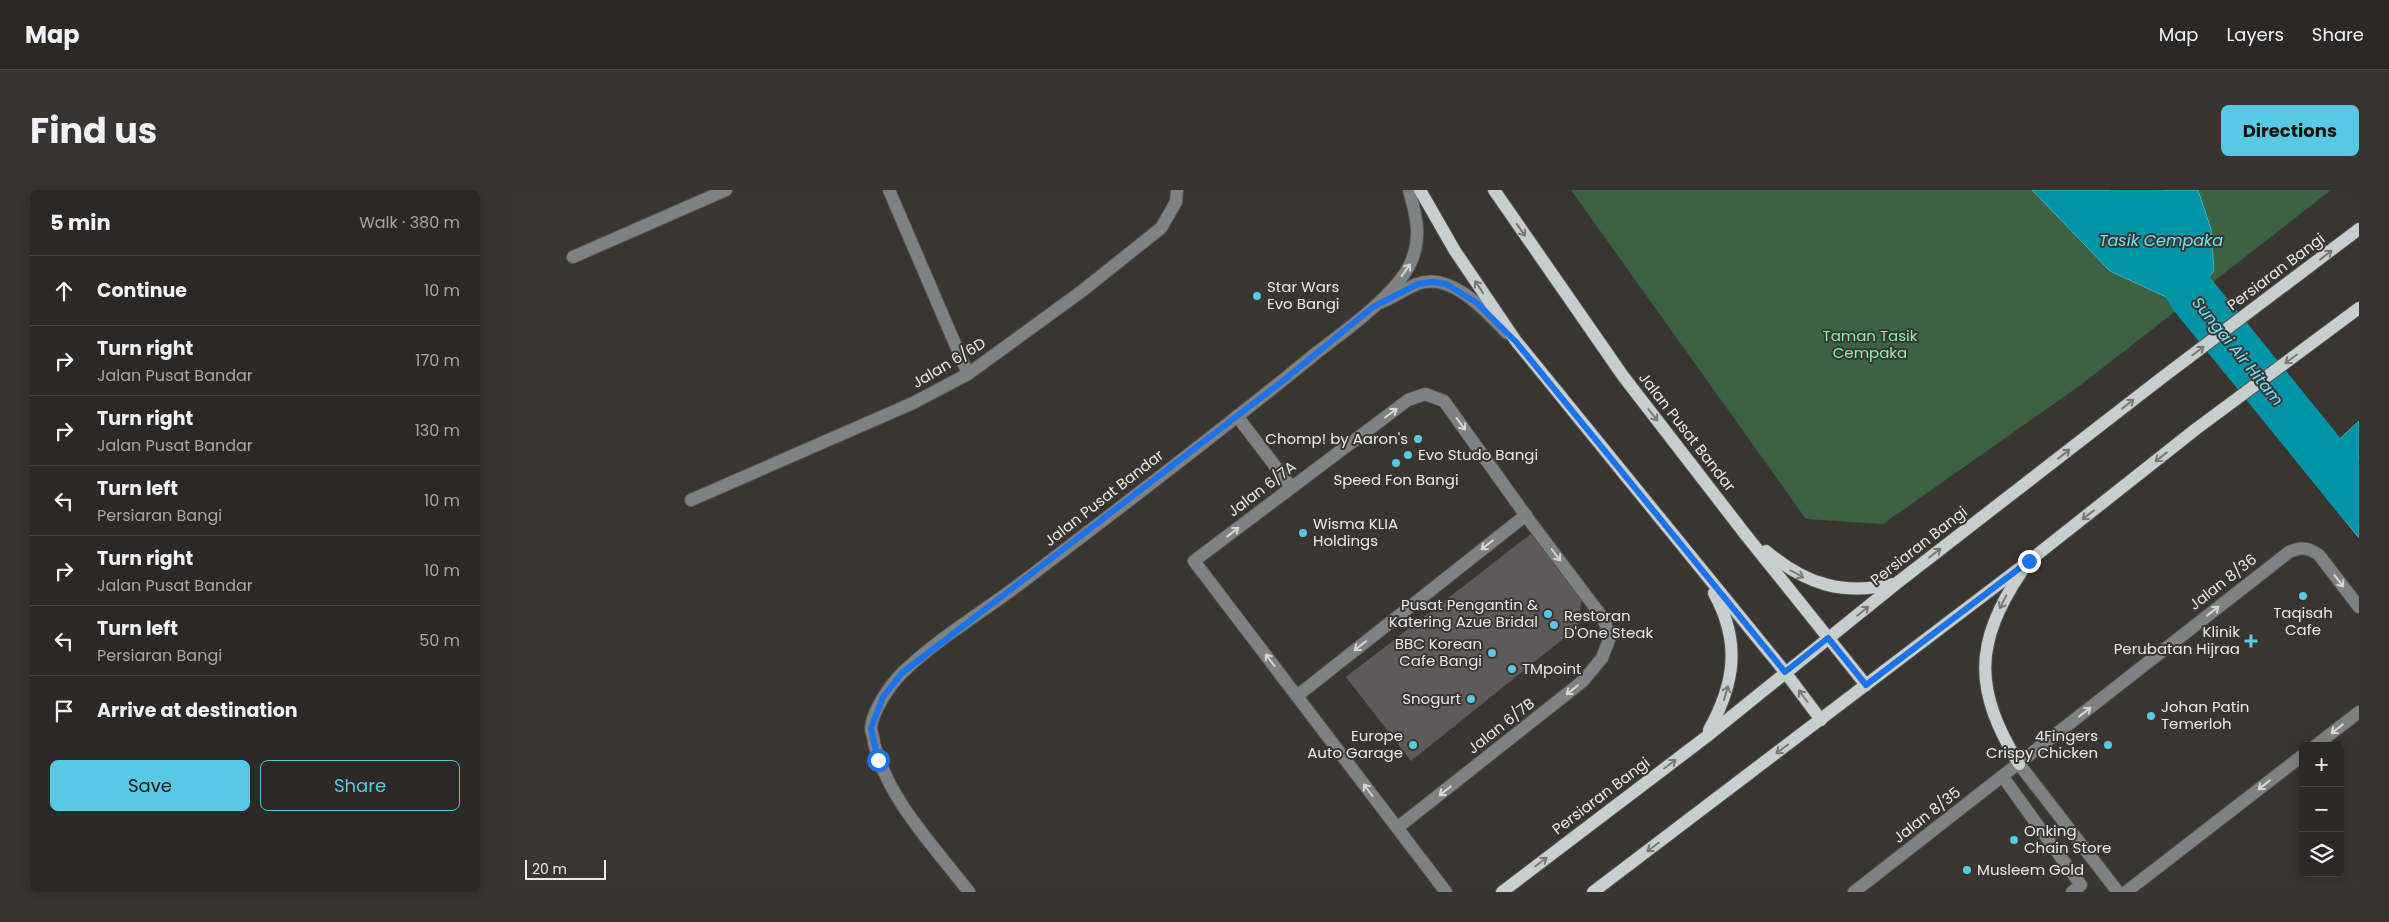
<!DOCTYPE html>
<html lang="en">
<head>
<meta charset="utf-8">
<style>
	:root { --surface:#2b2826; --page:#373432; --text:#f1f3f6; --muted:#a6a6a7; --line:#474443; --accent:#57c9e2 }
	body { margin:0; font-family:Poppins,sans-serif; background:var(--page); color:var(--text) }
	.controls { position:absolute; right:15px; bottom:15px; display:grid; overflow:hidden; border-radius:8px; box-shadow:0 2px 12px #0003 }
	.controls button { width:45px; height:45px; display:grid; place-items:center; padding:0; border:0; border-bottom:1px solid var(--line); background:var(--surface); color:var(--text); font:25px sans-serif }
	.scale { position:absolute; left:15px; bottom:12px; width:81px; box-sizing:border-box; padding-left:5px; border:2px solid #eceae8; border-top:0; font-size:14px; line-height:18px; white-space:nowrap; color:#eceae8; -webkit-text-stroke:4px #393632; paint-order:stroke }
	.stop { position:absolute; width:15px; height:15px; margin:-11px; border:4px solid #1a73e8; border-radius:50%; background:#fff }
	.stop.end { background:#1a73e8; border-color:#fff; box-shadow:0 1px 5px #0008 }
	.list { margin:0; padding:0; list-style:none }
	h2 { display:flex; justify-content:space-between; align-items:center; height:65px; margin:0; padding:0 20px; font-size:21px }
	h2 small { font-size:16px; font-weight:400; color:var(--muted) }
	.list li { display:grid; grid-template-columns:32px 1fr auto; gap:15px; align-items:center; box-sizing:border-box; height:70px; padding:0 20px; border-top:1px solid var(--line) }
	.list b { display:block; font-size:19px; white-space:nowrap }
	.list p { margin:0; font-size:16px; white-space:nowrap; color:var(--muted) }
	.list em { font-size:16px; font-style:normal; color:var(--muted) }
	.actions { display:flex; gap:10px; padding:15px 20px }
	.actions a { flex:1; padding:11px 0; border:1px solid var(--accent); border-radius:8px; text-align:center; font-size:18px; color:var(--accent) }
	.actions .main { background:var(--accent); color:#111 }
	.icon { flex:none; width:28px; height:28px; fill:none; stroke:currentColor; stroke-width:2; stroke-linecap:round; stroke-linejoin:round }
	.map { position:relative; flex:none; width:1849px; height:702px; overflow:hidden; border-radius:8px }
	header { display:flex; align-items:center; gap:30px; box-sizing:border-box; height:70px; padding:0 25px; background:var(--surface); border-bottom:1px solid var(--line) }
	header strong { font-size:24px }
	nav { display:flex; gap:28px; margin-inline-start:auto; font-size:18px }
	.intro { display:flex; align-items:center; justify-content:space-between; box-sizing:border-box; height:120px; padding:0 30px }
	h1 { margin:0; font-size:35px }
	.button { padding:12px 22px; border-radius:8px; background:var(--accent); color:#111; font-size:18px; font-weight:700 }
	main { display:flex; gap:30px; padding:0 30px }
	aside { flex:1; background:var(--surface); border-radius:8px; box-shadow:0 2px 12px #0003 }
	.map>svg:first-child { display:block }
</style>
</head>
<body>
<header>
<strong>Map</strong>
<nav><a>Map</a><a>Layers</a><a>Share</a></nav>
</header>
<div class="intro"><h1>Find us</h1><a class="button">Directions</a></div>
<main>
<aside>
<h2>5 min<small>Walk · 380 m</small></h2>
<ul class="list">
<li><svg class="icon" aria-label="ahead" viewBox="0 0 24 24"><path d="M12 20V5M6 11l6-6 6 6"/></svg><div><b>Continue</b></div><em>10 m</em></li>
<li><svg class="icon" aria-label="right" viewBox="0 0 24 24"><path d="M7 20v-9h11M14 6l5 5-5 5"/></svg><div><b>Turn right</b><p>Jalan Pusat Bandar</p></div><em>170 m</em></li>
<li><svg class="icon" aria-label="right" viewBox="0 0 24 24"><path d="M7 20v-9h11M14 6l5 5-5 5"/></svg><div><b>Turn right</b><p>Jalan Pusat Bandar</p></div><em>130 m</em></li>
<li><svg class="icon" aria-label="left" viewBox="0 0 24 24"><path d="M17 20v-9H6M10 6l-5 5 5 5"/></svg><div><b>Turn left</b><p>Persiaran Bangi</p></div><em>10 m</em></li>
<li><svg class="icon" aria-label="right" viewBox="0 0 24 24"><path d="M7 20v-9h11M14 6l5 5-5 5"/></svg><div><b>Turn right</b><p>Jalan Pusat Bandar</p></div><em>10 m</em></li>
<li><svg class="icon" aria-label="left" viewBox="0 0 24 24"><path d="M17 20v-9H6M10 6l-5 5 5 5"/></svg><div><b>Turn left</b><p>Persiaran Bangi</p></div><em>50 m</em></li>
<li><svg class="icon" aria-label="arrive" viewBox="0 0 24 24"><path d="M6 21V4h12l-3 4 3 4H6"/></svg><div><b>Arrive at destination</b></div></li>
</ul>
<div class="actions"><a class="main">Save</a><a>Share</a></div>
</aside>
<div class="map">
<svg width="1849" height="702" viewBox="0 0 1849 702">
	<rect width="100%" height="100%" fill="#393632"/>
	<!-- green -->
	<polygon fill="#3c6244" points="1061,0 1821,0 1572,194 1373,334 1296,329"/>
	<!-- water -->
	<g fill="#0494a8" stroke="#4aaebb">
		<polygon points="1522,0 1688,0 1701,39 1704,81 1682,104 1656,107 1600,81"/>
		<polygon points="1849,231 1849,348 1795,281"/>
	</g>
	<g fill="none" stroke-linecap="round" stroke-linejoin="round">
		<!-- river -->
		<polyline stroke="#0494a8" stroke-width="49" points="1625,0 1682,104 1849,310"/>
	</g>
	<!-- building -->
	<polygon fill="#5e595b" points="1022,343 1072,406 1068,437 901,571 836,487"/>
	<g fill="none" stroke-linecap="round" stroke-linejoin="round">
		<defs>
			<g id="minor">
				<polyline points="379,0 458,184"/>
				<polyline points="63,67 216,0"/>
				<path d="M872 112C884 107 895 99 907 94 942 81 976 122 997 143"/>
				<polyline points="727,226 781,297"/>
				<polyline points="181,310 403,213 458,184 572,101 651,38 666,12 667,0"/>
				<polyline points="787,506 1016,325"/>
				<polyline points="1805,556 1849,522"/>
				<polyline points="1509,574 1608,702"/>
				<polyline points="1493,587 1571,695 1562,702"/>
				<polyline points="887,638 1073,491 1092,468 1100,447 1093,428 1019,330 934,211 915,204 898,210 684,371 936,702"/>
				<path d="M459 702C424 656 378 610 364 553 364 548 361 542 361 538 362 521 381 494 392 483 427 449 476 420 515 390 612 316 710 242 805 164 833 142 887 105 901 72 912 47 906 25 899 0"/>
				<path d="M1344 702 1779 362C1791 357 1798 357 1809 365L1849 417"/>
				<polyline points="1616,702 1793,565"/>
			</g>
			<g id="major">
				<polyline points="910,0 945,61 1006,151 1275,482 1311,530"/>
				<polyline points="984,0 1113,186 1235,344 1356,495"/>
				<path d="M1256 361C1295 394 1333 406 1383 394"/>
				<path d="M1199 540C1225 493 1231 452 1204 403"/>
				<path d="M1509 574C1464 500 1463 454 1512 381"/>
				<polyline points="992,702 1196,547 1387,393 1649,190 1849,39"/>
				<polyline points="1083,702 1519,371 1686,239 1849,118"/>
			</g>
		</defs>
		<!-- minor casing -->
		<use href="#minor" stroke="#56534f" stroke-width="14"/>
		<!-- major casing -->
		<use href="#major" stroke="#56534f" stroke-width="14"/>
		<!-- minor -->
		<use href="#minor" stroke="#7f8282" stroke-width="12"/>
		<!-- major -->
		<use href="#major" stroke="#c7cece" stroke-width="12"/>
	</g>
	<!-- one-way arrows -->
	<defs><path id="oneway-shaft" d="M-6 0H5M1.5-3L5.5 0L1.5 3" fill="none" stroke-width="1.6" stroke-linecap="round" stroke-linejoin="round" transform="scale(1.25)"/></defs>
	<g stroke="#797a78">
		<use href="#oneway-shaft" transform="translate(1011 40) rotate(55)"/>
		<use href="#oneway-shaft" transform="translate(1816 65) rotate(-38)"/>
		<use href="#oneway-shaft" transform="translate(969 97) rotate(-124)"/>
		<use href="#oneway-shaft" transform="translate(1688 161) rotate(-37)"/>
		<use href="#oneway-shaft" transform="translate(1781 169) rotate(143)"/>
		<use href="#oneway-shaft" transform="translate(1618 214) rotate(-38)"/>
		<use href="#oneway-shaft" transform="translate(1143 225) rotate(52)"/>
		<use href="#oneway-shaft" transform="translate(1554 264) rotate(-38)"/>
		<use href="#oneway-shaft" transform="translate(1651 267) rotate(142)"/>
		<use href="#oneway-shaft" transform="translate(1578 325) rotate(142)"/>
		<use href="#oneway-shaft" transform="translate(1425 363) rotate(-38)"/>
		<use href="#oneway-shaft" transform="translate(1287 384) rotate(28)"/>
		<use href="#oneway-shaft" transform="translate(1493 412) rotate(117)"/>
		<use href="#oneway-shaft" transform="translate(1353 421) rotate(-39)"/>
		<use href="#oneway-shaft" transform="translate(1216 503) rotate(-74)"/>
		<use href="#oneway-shaft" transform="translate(1293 506) rotate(-127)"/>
		<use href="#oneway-shaft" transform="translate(1272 559) rotate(143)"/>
		<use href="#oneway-shaft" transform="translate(1160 574) rotate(-37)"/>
		<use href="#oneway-shaft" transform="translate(1143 657) rotate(143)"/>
		<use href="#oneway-shaft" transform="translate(1031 672) rotate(-37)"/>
	</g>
	<g stroke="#d6d5d4">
		<use href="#oneway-shaft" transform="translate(896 80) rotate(-54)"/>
		<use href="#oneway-shaft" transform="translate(881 223) rotate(-37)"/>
		<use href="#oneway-shaft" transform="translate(951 234) rotate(54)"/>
		<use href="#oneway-shaft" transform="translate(723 342) rotate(-38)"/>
		<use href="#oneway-shaft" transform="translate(977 355) rotate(142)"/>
		<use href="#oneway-shaft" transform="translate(1046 365) rotate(53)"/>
		<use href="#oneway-shaft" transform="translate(1829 391) rotate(52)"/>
		<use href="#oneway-shaft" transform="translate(1703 421) rotate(-38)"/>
		<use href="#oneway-shaft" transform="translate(850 456) rotate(142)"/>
		<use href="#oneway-shaft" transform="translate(760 470) rotate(-127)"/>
		<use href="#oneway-shaft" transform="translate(1062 500) rotate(142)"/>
		<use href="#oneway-shaft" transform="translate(1575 522) rotate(-38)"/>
		<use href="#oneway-shaft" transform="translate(1827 539) rotate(142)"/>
		<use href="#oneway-shaft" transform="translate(1754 595) rotate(142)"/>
		<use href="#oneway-shaft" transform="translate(858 600) rotate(-127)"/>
		<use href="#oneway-shaft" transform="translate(935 601) rotate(142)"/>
	</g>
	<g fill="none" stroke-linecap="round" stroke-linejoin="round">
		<!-- route -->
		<polyline stroke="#1a73e8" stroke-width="6" points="368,570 361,538 373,507 392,483 774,190 863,117 908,94 922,92 936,94 967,113 1006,152 1275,482 1318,448 1356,495 1519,371"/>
	</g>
	<!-- markers -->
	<g fill="#57c9e2" stroke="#393632" stroke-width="2">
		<circle cx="747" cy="106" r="5"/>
		<circle cx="908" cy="249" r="5"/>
		<circle cx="898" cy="265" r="5"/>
		<circle cx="886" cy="273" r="5"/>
		<circle cx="793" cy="343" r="5"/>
		<circle cx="1793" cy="406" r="5"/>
		<circle cx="1038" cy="424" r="5"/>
		<circle cx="1044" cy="435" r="5"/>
		<path d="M1738.5 443.5h5v5h5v5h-5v5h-5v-5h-5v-5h5z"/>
		<circle cx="982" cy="463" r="5"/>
		<circle cx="1002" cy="479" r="5"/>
		<circle cx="961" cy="509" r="5"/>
		<circle cx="1641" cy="526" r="5"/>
		<circle cx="903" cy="555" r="5"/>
		<circle cx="1598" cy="555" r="5"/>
		<circle cx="1504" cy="650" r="5"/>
		<circle cx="1457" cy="680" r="5"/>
	</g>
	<g text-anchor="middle" stroke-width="4" stroke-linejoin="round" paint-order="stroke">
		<!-- street labels -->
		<g font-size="15" fill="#eceae8" stroke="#393632">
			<text transform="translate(1766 82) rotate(-37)" y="5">Persiaran Bangi</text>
			<text transform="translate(439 173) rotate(-31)" y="5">Jalan 6/6D</text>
			<text transform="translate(1177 242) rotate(52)" y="5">Jalan Pusat Bandar</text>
			<text transform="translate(752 299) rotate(-37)" y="5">Jalan 6/7A</text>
			<text transform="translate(594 308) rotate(-38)" y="5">Jalan Pusat Bandar</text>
			<text transform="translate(1409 356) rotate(-38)" y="5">Persiaran Bangi</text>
			<text transform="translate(1713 392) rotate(-38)" y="5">Jalan 8/36</text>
			<text transform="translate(991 536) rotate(-38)" y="5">Jalan 6/7B</text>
			<text transform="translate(1091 606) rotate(-37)" y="5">Persiaran Bangi</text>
			<text transform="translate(1417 625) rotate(-38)" y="5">Jalan 8/35</text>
		</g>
		<!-- poi labels -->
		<g font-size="15" fill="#eceae8" stroke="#393632" text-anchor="start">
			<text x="757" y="102">Star Wars<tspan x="757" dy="17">Evo Bangi</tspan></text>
			<text x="898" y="254" text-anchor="end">Chomp! by Aaron's</text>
			<text x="908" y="270">Evo Studo Bangi</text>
			<text x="886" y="295" text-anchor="middle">Speed Fon Bangi</text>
			<text x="803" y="339">Wisma KLIA<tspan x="803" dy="17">Holdings</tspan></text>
			<text x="1028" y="420" text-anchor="end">Pusat Pengantin &amp;<tspan x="1028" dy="17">Katering Azue Bridal</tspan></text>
			<text x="1793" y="428" text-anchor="middle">Taqisah<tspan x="1793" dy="17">Cafe</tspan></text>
			<text x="1054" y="431">Restoran<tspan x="1054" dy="17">D'One Steak</tspan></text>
			<text x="1730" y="447" text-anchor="end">Klinik<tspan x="1730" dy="17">Perubatan Hijraa</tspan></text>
			<text x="972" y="459" text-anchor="end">BBC Korean<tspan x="972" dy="17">Cafe Bangi</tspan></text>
			<text x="1012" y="484">TMpoint</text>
			<text x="951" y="514" text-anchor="end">Snogurt</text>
			<text x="1651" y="522">Johan Patin<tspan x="1651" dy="17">Temerloh</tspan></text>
			<text x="893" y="551" text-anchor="end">Europe<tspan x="893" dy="17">Auto Garage</tspan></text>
			<text x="1588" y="551" text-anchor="end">4Fingers<tspan x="1588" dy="17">Crispy Chicken</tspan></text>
			<text x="1514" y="646">Onking<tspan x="1514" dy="17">Chain Store</tspan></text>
			<text x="1467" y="685">Musleem Gold</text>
		</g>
		<!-- park labels -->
		<g font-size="15" fill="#8feda4" stroke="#393632">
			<text x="1360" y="151">Taman Tasik<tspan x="1360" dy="17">Cempaka</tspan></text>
		</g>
		<!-- water labels -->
		<g font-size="16" font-style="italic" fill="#6ee2f7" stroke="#393632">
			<text x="1651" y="56">Tasik Cempaka</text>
			<text transform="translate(1728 161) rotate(51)" y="6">Sungai Air Hitam</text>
		</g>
	</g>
</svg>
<div class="controls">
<button>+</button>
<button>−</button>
<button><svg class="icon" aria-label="layers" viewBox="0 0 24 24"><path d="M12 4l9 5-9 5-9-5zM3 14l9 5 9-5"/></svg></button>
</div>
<div class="scale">20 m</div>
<div class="stop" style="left:368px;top:570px"></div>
<div class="stop end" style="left:1519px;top:371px"></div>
</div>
</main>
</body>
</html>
